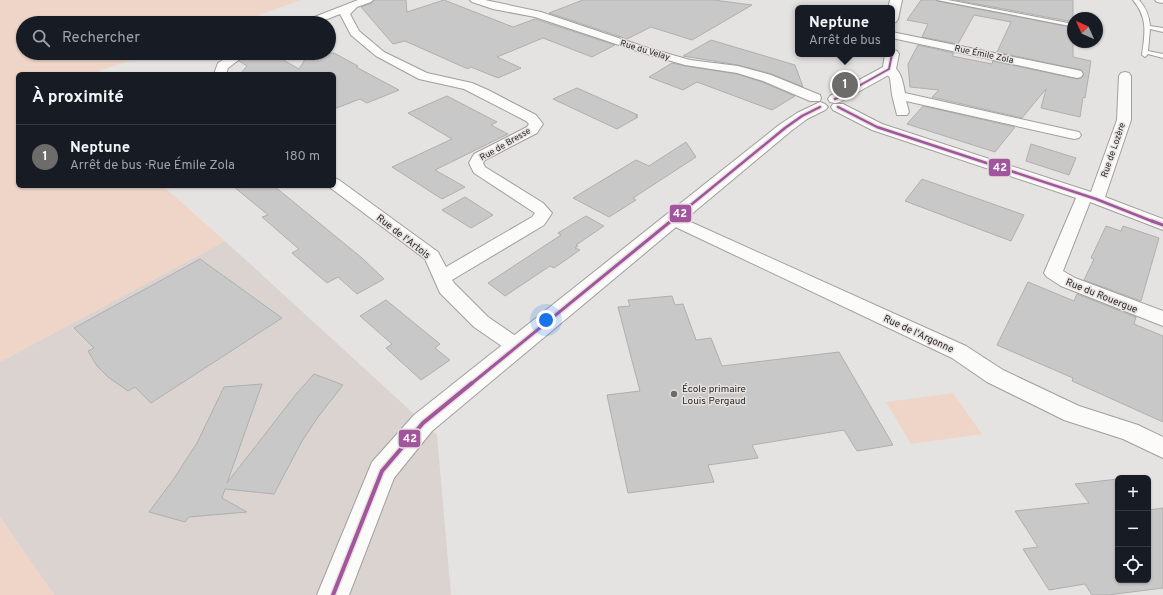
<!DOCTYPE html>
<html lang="fr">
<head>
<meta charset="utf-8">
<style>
	:root { --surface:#171b24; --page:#242831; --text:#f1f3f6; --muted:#9ea1a6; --line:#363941; --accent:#6e6c6b }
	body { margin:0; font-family:Overpass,sans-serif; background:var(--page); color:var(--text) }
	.controls { position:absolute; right:12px; bottom:12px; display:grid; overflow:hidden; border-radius:6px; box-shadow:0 1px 3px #0004 }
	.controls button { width:36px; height:36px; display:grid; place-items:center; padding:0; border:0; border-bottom:1px solid var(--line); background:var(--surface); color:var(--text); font:20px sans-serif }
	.compass { position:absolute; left:1067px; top:12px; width:36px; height:36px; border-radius:50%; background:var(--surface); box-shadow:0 1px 3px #0004; rotate:315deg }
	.you { position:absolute; left:546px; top:320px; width:14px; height:14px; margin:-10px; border:3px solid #fff; border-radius:50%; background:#1a73e8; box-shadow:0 0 0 6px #1a73e833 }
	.badge { display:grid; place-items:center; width:26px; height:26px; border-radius:50%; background:var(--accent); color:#fff; font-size:13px; font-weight:700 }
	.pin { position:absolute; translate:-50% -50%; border:2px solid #fff; box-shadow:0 1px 4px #0006 }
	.popup { position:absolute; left:795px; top:5px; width:100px; height:52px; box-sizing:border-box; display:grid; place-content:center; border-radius:6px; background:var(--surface); filter:drop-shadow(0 1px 3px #0005); font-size:13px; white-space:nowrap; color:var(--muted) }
	.popup b { font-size:15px; color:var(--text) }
	.popup::after { content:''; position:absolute; left:50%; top:100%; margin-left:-8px; border:8px solid transparent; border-top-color:var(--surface) }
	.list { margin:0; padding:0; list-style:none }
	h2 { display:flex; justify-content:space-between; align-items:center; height:52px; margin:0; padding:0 16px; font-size:17px }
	h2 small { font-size:13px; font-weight:400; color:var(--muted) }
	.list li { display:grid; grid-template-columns:26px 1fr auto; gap:12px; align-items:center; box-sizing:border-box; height:64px; padding:0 16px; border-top:1px solid var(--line) }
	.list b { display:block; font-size:15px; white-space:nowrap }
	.list p { margin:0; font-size:13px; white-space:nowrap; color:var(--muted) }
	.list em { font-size:13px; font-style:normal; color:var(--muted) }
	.icon { flex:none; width:22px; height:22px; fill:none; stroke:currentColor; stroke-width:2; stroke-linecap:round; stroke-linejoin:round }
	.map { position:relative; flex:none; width:1163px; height:595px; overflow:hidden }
	.search { position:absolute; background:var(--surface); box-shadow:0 1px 3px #0004; left:16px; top:16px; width:320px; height:44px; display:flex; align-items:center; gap:10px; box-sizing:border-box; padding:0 14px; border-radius:22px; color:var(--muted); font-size:15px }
	.panel { position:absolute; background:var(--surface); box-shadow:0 1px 3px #0004; left:16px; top:72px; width:320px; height:116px; border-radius:6px }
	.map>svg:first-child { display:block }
</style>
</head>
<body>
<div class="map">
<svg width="1163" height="595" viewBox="0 0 1163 595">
	<rect width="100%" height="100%" fill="#e5e3e1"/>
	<!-- built -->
	<polygon fill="#dad3cf" points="225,241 437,435 451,595 54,595 0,517 0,362"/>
	<!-- green -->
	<g fill="#eed5c8">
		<polygon points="0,0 301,0 236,23 23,23 23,53 151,53 91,74 18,74 18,186 163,186 225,241 0,362"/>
		<polygon points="953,393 982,434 911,444 886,402"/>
		<polygon points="0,517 54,595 0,595"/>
	</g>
	<!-- building -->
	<g fill="#c7c8c7" stroke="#b0afaf">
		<polygon points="374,0 406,0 407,12 444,0 513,27 535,19 615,45 592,57 543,38 497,57 521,68 498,78 471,67 468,69 405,41 393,44 361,7 372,3"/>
		<polygon points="583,0 714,0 752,5 692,40 651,27 627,39 549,13"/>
		<polygon points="921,0 936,0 937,1 1070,27 1073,26 1073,57 1091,61 1085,98 1083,97 1080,117 1041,108 1046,89 1022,118 932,97 939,90 910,87 908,64 918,45 954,53 952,56 992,64 993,61 1077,79 1081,78 1084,75 1081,70 997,52 1011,22 974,15 958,44 922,37 928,24 907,20"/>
		<polygon points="956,0 1073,0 1073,22"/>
		<polygon points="711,40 795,65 803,87 772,74 738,65 683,56"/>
		<polygon points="249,53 271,53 299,69 309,53 334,53 358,66 356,67 399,90 367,103 360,99 334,109 334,74 240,74 247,66 239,61"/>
		<polygon points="672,63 685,66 737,74 762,82 795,96 772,110 697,82 683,90 649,77"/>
		<polygon points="577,88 638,115 635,116 638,117 617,129 553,99"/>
		<polygon points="447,96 497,122 491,125 508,134 435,170 465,187 442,199 392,167 452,139 408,113"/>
		<polygon points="923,106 1015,127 995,152 907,124"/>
		<polygon points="686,142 696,157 633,198 636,200 609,217 573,198 636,160 649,166"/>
		<polygon points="1031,144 1076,158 1069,175 1026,161"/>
		<polygon points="922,179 1024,215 1011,241 905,201"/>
		<polygon points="233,186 274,186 362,258 384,279 357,294 338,277 327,283 292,253 299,249 262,217 268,215"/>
		<polygon points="465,197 493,215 471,228 442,210"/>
		<polygon points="586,216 604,226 576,245 578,246 575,248 580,250 554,268 550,266 505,296 488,283 561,235 558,233"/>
		<polygon points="1106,226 1121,231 1123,226 1159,238 1141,301 1084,280 1094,259 1091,258"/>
		<polygon points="200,259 282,318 151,403 135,387 128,391 108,377 97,366 88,351 94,348 74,328"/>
		<polygon points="1028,282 1074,301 1077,294 1136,317 1134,324 1163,336 1163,422 1072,381 1073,378 997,345"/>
		<polygon points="672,296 675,305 683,304 696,340 711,338 722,366 839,352 893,445 857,451 844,430 752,445 758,458 708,465 714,482 628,493 607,395 640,391 618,307 630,306 628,300"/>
		<polygon points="386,300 440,344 435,348 450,360 421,380 386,348 392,344 360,316"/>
		<polygon points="314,374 343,385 318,417 302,441 274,494 225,489 222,498 247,512 189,517 185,522 149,512 173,480 197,443 224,387 262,384 227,483 297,393"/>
		<polygon points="1118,479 1118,580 1148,580 1148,510 1163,508 1163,588 1108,595 1092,595 1085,584 1049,590 1023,549 1038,547 1015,511 1089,503 1075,484"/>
	</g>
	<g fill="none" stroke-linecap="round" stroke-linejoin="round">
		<defs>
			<g id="service">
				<polygon points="937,0 948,0 1073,24 1070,26"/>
				<path d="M1133 0H1139C1146 8 1149 15 1150 26L1163 28V32L1150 29 1148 51 1163 54V58L1148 54 1145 57 1142 55C1145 33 1148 18 1133 0Z"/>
			</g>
			<g id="minor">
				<polygon points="358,0 373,0 371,2 357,7 350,14 359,31 384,52 427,73 472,83 488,90 536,115 543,124 537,133 485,160 483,163 485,167 543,203 552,213 544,225 452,280 455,284 488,317 523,341 526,346 523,351 516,354 509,351 474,327 440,293 425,259 328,186 334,186 334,178 339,180 438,252 446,267 532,217 535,213 474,173 469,163 474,154 527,127 529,124 526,121 464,89 419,79 376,56 351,35 340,14 317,23 303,23 304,21"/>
				<polygon points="470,0 485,0 541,12 648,48 690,60 738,66 771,75 820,95 821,98 820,101 810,101 763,81 737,73 685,65 640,52 535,17 493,9 472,2"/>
				<polygon points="1155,0 1163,0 1163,3 1157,2"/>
				<polygon points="892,32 1077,70 1081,71 1083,74 1081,77 1077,78 892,38"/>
				<polygon points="234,53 248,53 228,68 226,74 214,74 218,63"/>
				<path d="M889 65C901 68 903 82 905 93L1074 131 1079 132 1081 135 1079 138 1074 139 906 101 909 112 907 115H897L892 95 890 78 883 69 885 66Z"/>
				<polygon points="1125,72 1129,73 1131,76 1131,120 1105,197 1163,219 1163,230 1090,202 1063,271 1075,278 1163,311 1163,326 1061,286 1047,277 1044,273 1076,198 872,130 833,110 831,107 833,104 843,104 882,124 1091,192 1117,120 1119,76 1121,73"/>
				<polygon points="673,214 966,346 1003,370 1079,406 1138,425 1163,437 1163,458 1123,439 1064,420 987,382 952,358 667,223 665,219 667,215"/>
			</g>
			<g id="tertiary">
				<polygon points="890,0 902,0 898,19 896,22 892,23 892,8 888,8"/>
				<polygon points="892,50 897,51 899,54 896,69 894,72 840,102 835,103 830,102 828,99 830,96 883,67 885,54 892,54"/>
				<polygon points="820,102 825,104 828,107 825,110 807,119 791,131 432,431 394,478 349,595 317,595 372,462 414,415 779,125 797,113"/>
			</g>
		</defs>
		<!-- service casing -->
		<use href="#service" stroke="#a19f9e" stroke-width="2"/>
		<!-- minor casing -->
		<use href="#minor" stroke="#a19f9e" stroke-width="2"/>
		<!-- tertiary casing -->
		<use href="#tertiary" stroke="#a19f9e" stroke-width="2"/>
		<!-- service -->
		<use href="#service" fill="#fbfbfa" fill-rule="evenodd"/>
		<!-- minor -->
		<use href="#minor" fill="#fbfbfa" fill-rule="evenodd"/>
		<!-- tertiary -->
		<use href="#tertiary" fill="#fbfbfa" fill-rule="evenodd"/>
		<defs>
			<polyline id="bus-1-far3" points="839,97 889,69 892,54"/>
			<g id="bus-1-far2">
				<polyline points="835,99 841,96"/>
				<polyline points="838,107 877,127 1096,199 1154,222"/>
				<polyline points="670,222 785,128 802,116 820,107"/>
			</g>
			<g id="bus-1-far1">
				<polyline points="1152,221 1163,225"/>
				<polyline points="471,384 671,221"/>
			</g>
			<polyline id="bus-1" points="333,595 382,471 423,423 472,383"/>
		</defs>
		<!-- bus-1-far3 casing -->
		<use href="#bus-1-far3" stroke="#e7e2df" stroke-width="4"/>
		<!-- bus-1-far2 casing -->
		<use href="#bus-1-far2" stroke="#e7e2df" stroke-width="5"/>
		<!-- bus-1-far1 casing -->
		<use href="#bus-1-far1" stroke="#e7e2df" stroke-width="6"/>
		<!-- bus-1 casing -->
		<use href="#bus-1" stroke="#e7e2df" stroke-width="7"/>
		<!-- bus-1-far3 -->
		<use href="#bus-1-far3" stroke="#a2559d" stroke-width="2"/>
		<!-- bus-1-far2 -->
		<use href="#bus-1-far2" stroke="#a2559d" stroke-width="2.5"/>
		<!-- bus-1-far1 -->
		<use href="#bus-1-far1" stroke="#a2559d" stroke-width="3"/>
		<!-- bus-1 -->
		<use href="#bus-1" stroke="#a2559d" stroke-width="4"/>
	</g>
	<!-- markers -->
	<circle fill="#6e6c6b" stroke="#e7e2df" stroke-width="1.5" cx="674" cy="394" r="4"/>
	<g text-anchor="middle" stroke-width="3" stroke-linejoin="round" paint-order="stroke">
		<!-- far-street labels -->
		<g font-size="9" fill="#2e2c2b" stroke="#e7e2df">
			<text transform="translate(645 50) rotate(17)" y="3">Rue du Velay</text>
			<text transform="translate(984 54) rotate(12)" y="3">Rue Émile Zola</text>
			<text transform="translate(505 144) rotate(-30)" y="3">Rue de Bresse</text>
			<text transform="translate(1113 150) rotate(-71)" y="3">Rue de Lozère</text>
		</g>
		<!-- street labels -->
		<g font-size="10" fill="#2e2c2b" stroke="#e7e2df">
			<text transform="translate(404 236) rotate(38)" y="4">Rue de l'Artois</text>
			<text transform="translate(1102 295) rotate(22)" y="4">Rue du Rouergue</text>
			<text transform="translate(919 333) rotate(25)" y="4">Rue de l'Argonne</text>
		</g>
		<!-- poi labels -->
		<g font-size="10" fill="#2e2c2b" stroke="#e7e2df" text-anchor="start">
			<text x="682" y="392">École primaire<tspan x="682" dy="12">Louis Pergaud</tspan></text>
		</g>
	</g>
	<g stroke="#e7e2df" stroke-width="1.5">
		<rect x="988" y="158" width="23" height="19" rx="4" fill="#a2559d"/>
		<rect x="669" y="204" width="23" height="19" rx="4" fill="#a2559d"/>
		<rect x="398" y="429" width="23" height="19" rx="4" fill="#a2559d"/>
	</g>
	<g font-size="11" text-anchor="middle" font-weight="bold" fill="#fff">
		<text x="1000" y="171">42</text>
		<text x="680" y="217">42</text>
		<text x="410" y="442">42</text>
	</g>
</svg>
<div class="controls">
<button>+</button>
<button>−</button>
<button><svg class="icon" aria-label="locate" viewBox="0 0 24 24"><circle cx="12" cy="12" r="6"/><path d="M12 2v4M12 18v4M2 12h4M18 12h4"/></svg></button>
</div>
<svg class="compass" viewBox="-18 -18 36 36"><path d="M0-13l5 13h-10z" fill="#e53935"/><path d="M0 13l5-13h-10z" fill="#9ea1a6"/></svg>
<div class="you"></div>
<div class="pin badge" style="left:845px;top:85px">1</div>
<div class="popup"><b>Neptune</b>Arrêt de bus</div>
<div class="search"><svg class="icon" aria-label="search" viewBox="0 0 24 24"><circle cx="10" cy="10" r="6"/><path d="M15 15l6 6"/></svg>Rechercher</div>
<section class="panel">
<h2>À proximité<small></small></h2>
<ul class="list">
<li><span class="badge">1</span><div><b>Neptune</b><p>Arrêt de bus · Rue Émile Zola</p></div><em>180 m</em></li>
</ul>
</section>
</div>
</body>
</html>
